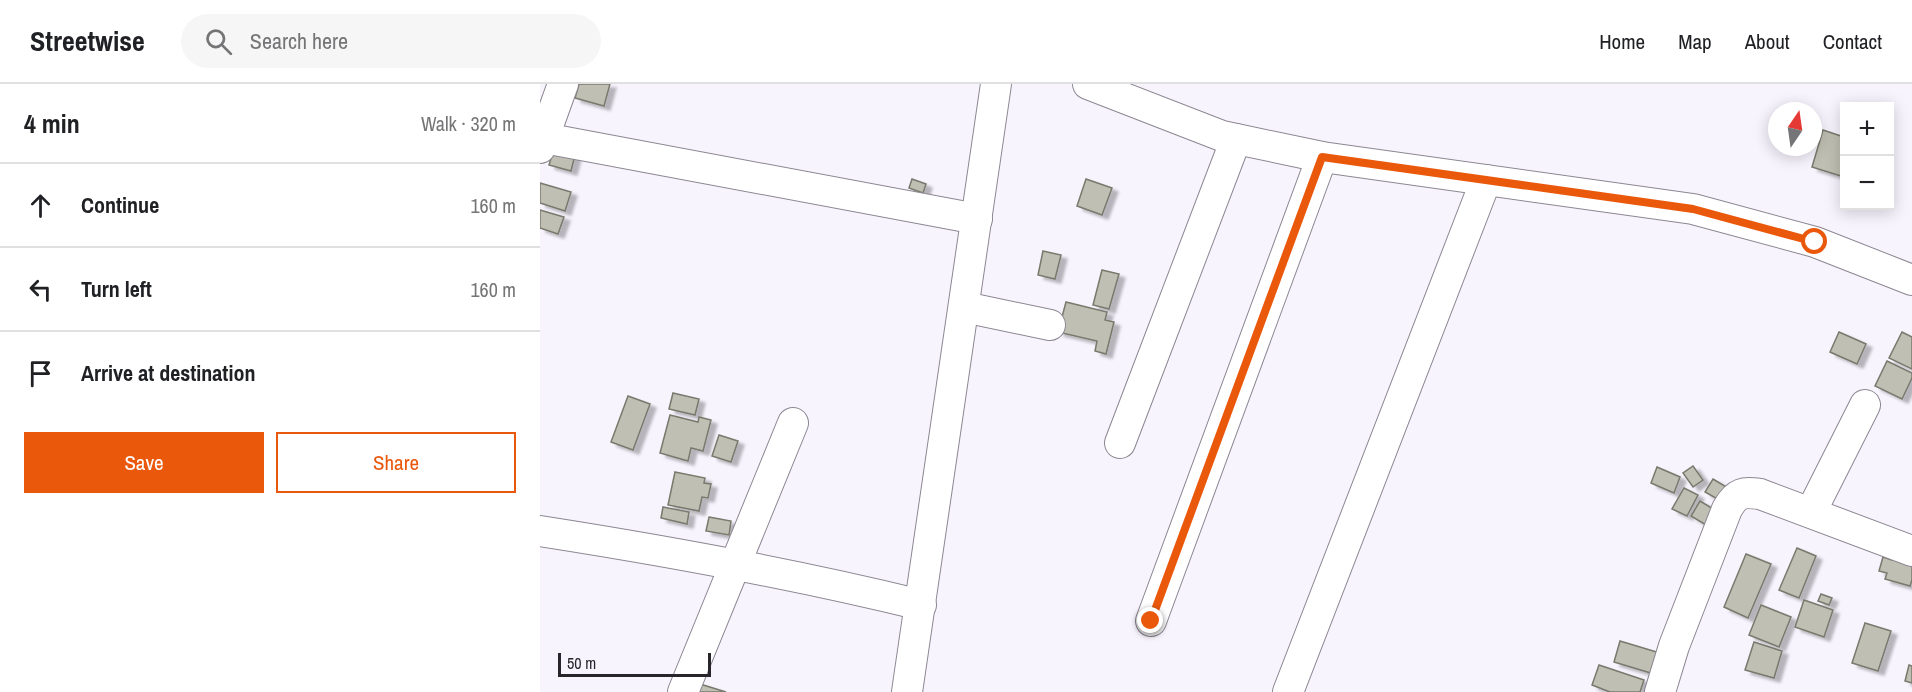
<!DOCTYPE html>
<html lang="en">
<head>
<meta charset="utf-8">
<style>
	:root { --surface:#fff; --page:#f6f6f6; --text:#202124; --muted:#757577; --line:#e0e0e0; --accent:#ea580c }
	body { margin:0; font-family:"Archivo Narrow",sans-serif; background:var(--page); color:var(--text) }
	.controls { position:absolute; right:18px; top:18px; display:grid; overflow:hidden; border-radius:0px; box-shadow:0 3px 15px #0003 }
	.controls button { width:54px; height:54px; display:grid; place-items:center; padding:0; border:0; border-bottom:2px solid var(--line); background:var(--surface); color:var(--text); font:30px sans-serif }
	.compass { position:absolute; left:1228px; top:18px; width:54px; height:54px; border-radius:50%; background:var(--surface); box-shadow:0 3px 15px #0003; rotate:13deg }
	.scale { position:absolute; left:18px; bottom:15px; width:153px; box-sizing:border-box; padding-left:6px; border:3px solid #272529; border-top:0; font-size:16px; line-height:21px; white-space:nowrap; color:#272529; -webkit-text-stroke:4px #f8f4fe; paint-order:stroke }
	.stop { position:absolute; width:18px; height:18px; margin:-14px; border:4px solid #ea580c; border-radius:50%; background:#fff }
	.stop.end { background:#ea580c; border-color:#fff; box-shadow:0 2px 6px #0008 }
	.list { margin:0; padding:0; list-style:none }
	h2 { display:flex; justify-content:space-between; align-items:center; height:78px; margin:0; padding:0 24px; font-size:26px }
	h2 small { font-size:20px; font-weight:400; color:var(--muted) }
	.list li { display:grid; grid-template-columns:39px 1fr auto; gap:18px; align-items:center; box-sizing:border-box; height:84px; padding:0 24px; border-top:2px solid var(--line) }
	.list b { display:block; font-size:22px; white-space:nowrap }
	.list em { font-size:20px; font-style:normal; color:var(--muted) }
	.actions { display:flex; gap:12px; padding:18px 24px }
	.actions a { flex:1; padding:14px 0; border:2px solid var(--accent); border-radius:0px; text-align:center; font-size:21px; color:var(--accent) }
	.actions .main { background:var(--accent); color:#fff }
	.icon { flex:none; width:33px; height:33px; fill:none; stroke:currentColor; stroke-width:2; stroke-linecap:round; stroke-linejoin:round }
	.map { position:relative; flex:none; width:1372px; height:608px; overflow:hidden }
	header { display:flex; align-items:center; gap:36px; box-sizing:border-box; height:84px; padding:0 30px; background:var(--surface); border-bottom:2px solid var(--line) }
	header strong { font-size:28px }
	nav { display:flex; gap:33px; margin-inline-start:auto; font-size:21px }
	.search { width:420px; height:54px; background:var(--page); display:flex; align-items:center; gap:15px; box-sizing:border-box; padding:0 21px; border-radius:33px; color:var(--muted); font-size:22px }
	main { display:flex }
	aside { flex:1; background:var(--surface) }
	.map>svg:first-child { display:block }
</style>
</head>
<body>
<header>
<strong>Streetwise</strong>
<div class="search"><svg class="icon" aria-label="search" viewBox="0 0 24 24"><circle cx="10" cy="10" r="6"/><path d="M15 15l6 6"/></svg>Search here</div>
<nav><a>Home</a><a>Map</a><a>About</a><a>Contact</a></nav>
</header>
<main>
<aside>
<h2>4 min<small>Walk · 320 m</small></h2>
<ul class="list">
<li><svg class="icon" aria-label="ahead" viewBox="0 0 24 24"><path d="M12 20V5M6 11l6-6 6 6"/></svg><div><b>Continue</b></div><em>160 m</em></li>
<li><svg class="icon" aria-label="left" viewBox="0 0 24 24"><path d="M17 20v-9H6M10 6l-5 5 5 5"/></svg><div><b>Turn left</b></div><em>160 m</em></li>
<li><svg class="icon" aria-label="arrive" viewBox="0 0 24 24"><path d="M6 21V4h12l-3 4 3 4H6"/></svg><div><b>Arrive at destination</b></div></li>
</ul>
<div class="actions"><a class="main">Save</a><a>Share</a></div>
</aside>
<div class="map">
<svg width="1372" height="608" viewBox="0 0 1372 608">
	<defs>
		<filter id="shadow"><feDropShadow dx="6" dy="4" stdDeviation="1.5" flood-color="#0004"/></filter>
	</defs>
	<rect width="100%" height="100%" fill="#f8f4fe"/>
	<!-- building -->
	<g fill="#c0bfb3" stroke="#79796d" stroke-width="1.5" filter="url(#shadow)">
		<polygon points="39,0 70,0 64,22 35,14"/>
		<polygon points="1283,46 1304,53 1304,93 1272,83"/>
		<polygon points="15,61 36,67 31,87 9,81"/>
		<polygon points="372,95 386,100 383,109 369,104"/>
		<polygon points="546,95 572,104 562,131 537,122"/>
		<polygon points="0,99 31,108 25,127 0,119"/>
		<polygon points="0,126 24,133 18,150 0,144"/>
		<polygon points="503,167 521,171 515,195 498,191"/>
		<polygon points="562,186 579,190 569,225 553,221"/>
		<polygon points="526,218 567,228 565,236 574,238 566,270 555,267 557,257 518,248"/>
		<polygon points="1299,248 1326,260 1317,280 1290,268"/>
		<polygon points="1362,248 1372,253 1372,285 1349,274"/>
		<polygon points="1347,277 1372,289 1372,294 1362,315 1335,302"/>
		<polygon points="133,309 159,315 155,331 129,325"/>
		<polygon points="88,312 110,320 93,366 71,358"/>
		<polygon points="130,331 158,338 159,333 171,336 163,367 151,364 148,377 120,369"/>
		<polygon points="179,351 198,357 191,378 172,372"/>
		<polygon points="1153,382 1163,396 1153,403 1143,389"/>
		<polygon points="1117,383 1140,393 1134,409 1111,399"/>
		<polygon points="135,388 165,394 164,399 171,400 168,414 162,413 159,427 128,421"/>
		<polygon points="1173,395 1188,404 1181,417 1165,408"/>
		<polygon points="1144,404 1158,411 1147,432 1132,425"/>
		<polygon points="1160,417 1175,426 1166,441 1151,432"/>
		<polygon points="123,423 149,428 147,440 121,434"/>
		<polygon points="169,433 191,437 189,451 166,447"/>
		<polygon points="1257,464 1276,472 1259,514 1239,506"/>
		<polygon points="1354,468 1372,474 1372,496 1370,502 1345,495 1347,489 1339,487 1343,473 1352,476"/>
		<polygon points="1206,470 1231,480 1208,534 1184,523"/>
		<polygon points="1281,510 1292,514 1289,521 1278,517"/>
		<polygon points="1264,516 1293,526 1284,553 1255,543"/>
		<polygon points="1221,521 1251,533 1239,563 1209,551"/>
		<polygon points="1325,539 1351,547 1338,587 1312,579"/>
		<polygon points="1080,557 1120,569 1114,590 1074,578"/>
		<polygon points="1214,558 1242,567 1234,594 1205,586"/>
		<polygon points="1059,581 1104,596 1100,608 1070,608 1052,601"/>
		<polygon points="1369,581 1372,582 1372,599 1365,597"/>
		<polygon points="160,600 186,608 158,608"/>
	</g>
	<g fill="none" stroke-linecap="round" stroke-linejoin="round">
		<defs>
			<g id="minor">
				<polyline points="548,0 682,52 782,73 1153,125 1275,158 1372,196"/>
				<polyline points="4,54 437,135"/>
				<polyline points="0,64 23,0"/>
				<polyline points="424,223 510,241"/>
				<polyline points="580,359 696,55"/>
				<polyline points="1271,428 1325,321"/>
				<path d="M0 447C128 467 255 490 381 521"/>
				<polyline points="611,537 782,73"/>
				<polyline points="143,608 253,339"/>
				<polyline points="367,608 456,0"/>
				<polyline points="748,608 946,96"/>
				<path d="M1120 608 1134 562 1187 425C1197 408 1203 408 1220 410L1372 467"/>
			</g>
		</defs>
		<!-- minor casing -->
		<use href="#minor" stroke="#8c8792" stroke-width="32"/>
		<!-- minor -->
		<use href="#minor" stroke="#fff" stroke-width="30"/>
	</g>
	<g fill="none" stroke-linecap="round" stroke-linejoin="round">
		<!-- route -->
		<polyline stroke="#ea580c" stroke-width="8" points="611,537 782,73 1153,125 1275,158"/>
	</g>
</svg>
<div class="controls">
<button>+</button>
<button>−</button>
</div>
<svg class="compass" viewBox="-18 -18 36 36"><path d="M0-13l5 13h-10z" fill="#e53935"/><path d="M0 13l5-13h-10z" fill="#757577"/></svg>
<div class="scale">50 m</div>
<div class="stop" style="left:1275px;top:158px"></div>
<div class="stop end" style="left:611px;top:537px"></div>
</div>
</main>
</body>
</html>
